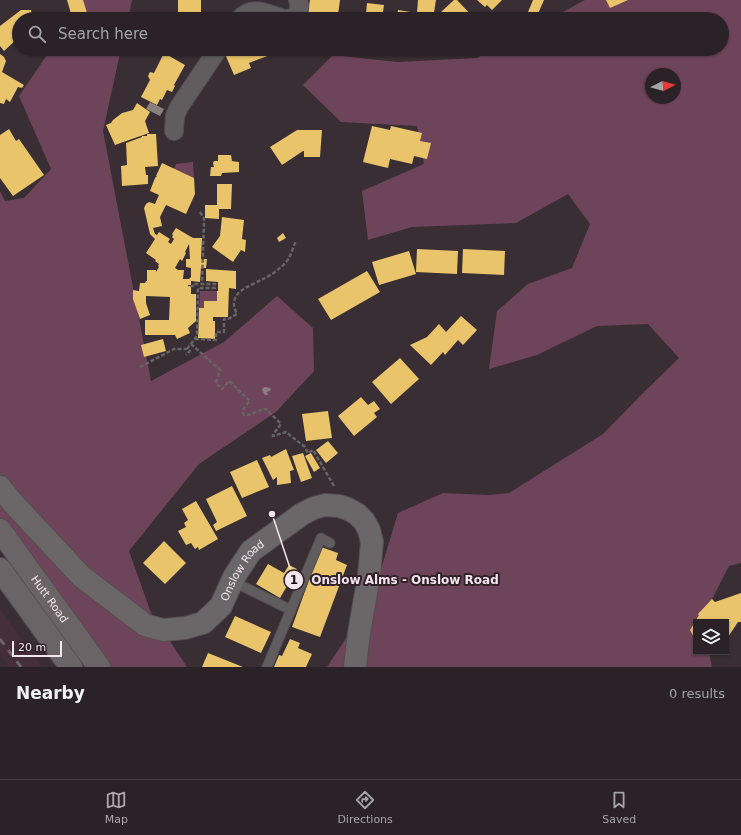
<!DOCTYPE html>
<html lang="en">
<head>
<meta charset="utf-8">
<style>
	:root { --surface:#2a2226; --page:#362f32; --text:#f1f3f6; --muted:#a5a4a7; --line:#463f43; --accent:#b1a6ab }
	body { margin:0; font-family:"DejaVu Sans",sans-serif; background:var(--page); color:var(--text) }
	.controls { position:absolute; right:12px; bottom:12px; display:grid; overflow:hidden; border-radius:0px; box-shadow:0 1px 3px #0004 }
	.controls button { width:36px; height:36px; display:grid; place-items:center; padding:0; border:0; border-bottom:1px solid var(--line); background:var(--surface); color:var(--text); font:20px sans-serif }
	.compass { position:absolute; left:645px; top:68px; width:36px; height:36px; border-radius:50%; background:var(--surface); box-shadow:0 1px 3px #0004; rotate:84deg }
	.scale { position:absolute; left:12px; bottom:10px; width:50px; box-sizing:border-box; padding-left:4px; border:2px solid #f2e6ec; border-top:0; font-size:11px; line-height:14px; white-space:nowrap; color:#f2e6ec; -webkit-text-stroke:3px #312129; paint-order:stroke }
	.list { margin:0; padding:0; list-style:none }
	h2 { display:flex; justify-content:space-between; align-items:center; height:52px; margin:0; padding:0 16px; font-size:17px }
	h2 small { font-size:13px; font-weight:400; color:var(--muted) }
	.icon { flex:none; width:22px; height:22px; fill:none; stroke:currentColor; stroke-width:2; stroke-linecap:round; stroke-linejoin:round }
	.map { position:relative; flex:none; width:741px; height:667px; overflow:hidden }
	.search { position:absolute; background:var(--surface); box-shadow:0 1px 3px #0004; left:12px; right:12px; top:12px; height:44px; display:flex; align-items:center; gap:10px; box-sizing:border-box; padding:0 14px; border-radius:22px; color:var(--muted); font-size:15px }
	.sheet { height:112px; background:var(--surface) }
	nav { display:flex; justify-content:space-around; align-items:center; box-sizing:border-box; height:56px; border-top:1px solid var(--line); background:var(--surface); font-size:11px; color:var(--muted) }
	nav a { display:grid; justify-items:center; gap:2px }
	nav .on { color:var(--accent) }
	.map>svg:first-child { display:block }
</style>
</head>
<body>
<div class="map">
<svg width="741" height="667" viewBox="0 0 741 667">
	<rect width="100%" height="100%" fill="#382e33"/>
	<!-- built -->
	<polygon fill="#432e39" points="0,609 42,667 8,667 0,655"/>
	<!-- green -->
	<g fill="#6e445a" fill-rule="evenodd">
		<polygon points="73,0 132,0 128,19 67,19"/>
		<path d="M585 0H741V563L729 566 702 619 696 622V652H709L712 667H327L372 599 398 513 443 493 489 495 509 493 603 434 643 393 679 358 648 324 597 326 537 355 489 369 497 311 528 284 572 268 590 224 568 194 516 223 412 227 368 240 362 191 424 164 417 126 341 122 303 85 333 55 397 62 477 58 494 49H722V19H550ZM651 74H675V98H651Z"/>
		<polygon points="51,49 121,49 103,131 151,381 224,342 277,296 313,328 314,371 276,412 199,464 129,551 151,613 187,667 106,667 0,520 0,191 5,201 24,198 51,169 19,96"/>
		<polygon points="193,162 194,178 174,169 176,164"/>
		<polygon points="200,291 217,291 217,301 204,301 204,308 199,308"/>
	</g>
	<!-- homes -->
	<g fill="#e9c46a" fill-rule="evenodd">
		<polygon points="67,0 83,0 87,13 72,17"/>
		<rect x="178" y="0" width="23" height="19"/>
		<polygon points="310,0 340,0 338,15 349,17 349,19 307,19"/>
		<polygon points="418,0 436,0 433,19 387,19 388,14 397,15 398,10 417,13"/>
		<polygon points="454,0 457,0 475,19 440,19 444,15 441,12"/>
		<polygon points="477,0 502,0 492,10 487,5 485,7"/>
		<polygon points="533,0 544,0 537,16 528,12"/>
		<polygon points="606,0 628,0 610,8"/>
		<polygon points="367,3 384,5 382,19 369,19 369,14 366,14"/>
		<polygon points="21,10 31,10 32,16 56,15 56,19 19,19 19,37 4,51 0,46 0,26"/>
		<polygon points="236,49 274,49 270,55 249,63 251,68 234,75 225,54 237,50"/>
		<polygon points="164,53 185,65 174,85 175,86 172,92 167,90 162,100 160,99 157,105 141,97 150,80 148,76 150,72 154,73"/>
		<polygon points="0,54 4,57 6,61 2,72 24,85 22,88 18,87 10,102 6,99 4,104 0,103"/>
		<polygon points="137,103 150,112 145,121 149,133 115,145 106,125 111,123 113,120 122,113 133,110"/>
		<polygon points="372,126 390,130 391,126 422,133 420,141 431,143 427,159 414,156 412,164 390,159 388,168 363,162"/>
		<polygon points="9,129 16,141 19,139 44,175 13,196 0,178 0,135"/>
		<polygon points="297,130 322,130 320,157 304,157 304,151 303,151 282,165 270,147"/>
		<polygon points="147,134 156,134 158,166 145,167 146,175 148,175 148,184 122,186 121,166 127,165 126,143 142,137 142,136 147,136"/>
		<polygon points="218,155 231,155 232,161 239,162 239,172 222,173 221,176 210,176 211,167 214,167 213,163 214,161 218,161"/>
		<path d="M162 163 194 178 195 194 186 214 166 205 160 217 162 226 153 228 155 234 157 235 159 232 170 239 168 242 171 244 174 239 172 237 173 235 172 234 176 228 193 238H202L201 259H207L206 268H201L200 282 191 281V285H188V286H191V294H196V321L188 328 190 333 177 339 175 335H145V320H169L170 297 146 296V303L150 315 140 319 133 299V290L139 291 140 283H145L146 281H147V270H156V272L159 267 158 266 159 264 155 261 156 260 146 253 155 239 150 234 144 208 146 204 149 202 155 204 159 195 150 191 155 178 157 176H156ZM189 244 190 259H186V267L191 268V277L189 279H183L184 270H178L175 268 180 259 182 261 186 253 185 252Z"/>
		<polygon points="217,184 232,184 231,209 219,209 219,219 205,218 205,205 217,205"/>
		<polygon points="222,217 244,220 242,239 246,240 245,252 241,250 233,262 212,247 220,236"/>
		<polygon points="283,233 286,238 279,242 277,238"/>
		<polygon points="417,249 458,251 457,274 416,272"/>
		<polygon points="463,249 505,251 504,275 462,273"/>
		<polygon points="409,251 416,274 379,285 372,262"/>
		<polygon points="206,269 236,271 236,289 229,288 228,317 213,317 213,321 215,321 215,339 198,338 199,308 204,308 204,301 217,301 217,291 218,291 218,282 206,281"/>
		<polygon points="367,271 380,292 331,320 318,299"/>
		<polygon points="461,316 477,330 463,345 458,340 445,355 443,352 431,365 410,345 427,337 439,324 446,332"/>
		<polygon points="163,339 166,351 144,357 141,345"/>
		<polygon points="400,358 419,379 391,404 372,382"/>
		<polygon points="361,397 368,405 374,401 380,409 374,413 377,417 354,436 338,416"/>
		<polygon points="328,411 332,438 306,441 302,414"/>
		<polygon points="328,441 338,453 326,463 316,450"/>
		<polygon points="286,449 294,470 290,471 291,483 277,485 277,477 273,480 262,458 270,455 271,457"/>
		<polygon points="303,453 312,478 301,482 292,456"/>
		<polygon points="311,453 320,468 314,472 305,456"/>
		<polygon points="257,460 269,487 242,498 230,472"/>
		<polygon points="232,486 247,516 216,531 213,525 217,522 206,499"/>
		<polygon points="196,501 218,539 199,550 198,547 195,549 191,543 186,545 178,531 186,527 184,523 188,520 182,509"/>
		<polygon points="164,541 186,563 165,584 143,563"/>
		<polygon points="321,547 338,553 336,560 347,565 320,637 292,627"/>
		<polygon points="268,564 284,573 289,565 297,569 280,598 256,584"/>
		<polygon points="741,593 741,622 738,622 726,640 726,622 696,622 696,641 690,630 699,615 698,614 712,599 715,602"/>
		<polygon points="235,616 271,632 261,653 225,637"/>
		<polygon points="290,639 300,643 298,648 312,654 306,667 274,667 279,655 282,656"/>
		<polygon points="208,653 243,667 202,667"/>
	</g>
	<!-- industry -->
	<polygon fill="#8a817c" points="150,102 164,109 160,116 146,109"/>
	<!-- building -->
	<polygon fill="#8d7c84" points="265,387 270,388 271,390 267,392 268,395 265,395 262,390 263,388"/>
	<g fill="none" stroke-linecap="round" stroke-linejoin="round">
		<defs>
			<g id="lane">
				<polyline points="232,581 291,610"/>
				<polyline points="267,667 321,538 330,543"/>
			</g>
			<g id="street">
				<path d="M240 19C253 3 270 16 285 19"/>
				<path d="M287 19C298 18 301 9 298 0"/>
				<polyline points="174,131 175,116 179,107 218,49"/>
			</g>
			<g id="secondary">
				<path id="s1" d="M0 487 12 502 81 576 145 625 163 630 185 628 203 623 221 606 234 577 251 551 302 514 314 508 325 505 339 506 348 509 357 514 364 521 369 530 372 542 369 576 359 633 355 667"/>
			</g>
			<g id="primary">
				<path id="s2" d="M0 530 99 667"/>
				<polyline points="0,569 71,667"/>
			</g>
		</defs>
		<!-- lane casing -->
		<use href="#lane" stroke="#554c51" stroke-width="11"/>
		<!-- street casing -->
		<use href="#street" stroke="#554c51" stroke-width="20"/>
		<!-- secondary casing -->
		<use href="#secondary" stroke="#554c51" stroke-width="24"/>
		<!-- primary casing -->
		<use href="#primary" stroke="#554c51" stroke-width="24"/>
		<!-- path -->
		<g stroke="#686466" stroke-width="2.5" stroke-dasharray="4 2" stroke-linecap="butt">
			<polyline points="200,212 204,218 204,222 202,284"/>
			<path d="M195 339 216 340V332H224V319H228L237 314C225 292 251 286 265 278 273 274 281 268 287 261 291 256 293 247 296 241"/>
			<path d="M191 344 220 370 216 383 222 389 229 381 250 401C246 405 241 409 244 415H248L263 409H266L281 424 274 433 273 436 286 432 305 447 308 453 313 450 334 486"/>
			<polyline points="187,349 197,336 198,288 215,288 215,284 193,284 193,286 188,286"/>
			<polyline points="140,367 174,349 187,349 190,351 186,355"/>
		</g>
		<!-- lane -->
		<use href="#lane" stroke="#615d5e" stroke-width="9"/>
		<!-- street -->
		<use href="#street" stroke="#615d5e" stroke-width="18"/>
		<!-- secondary -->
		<use href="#secondary" stroke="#6b6769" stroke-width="22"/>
		<!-- primary -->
		<use href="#primary" stroke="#6b6467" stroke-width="22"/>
		<!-- rail -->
		<polyline stroke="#6d666a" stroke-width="3" stroke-dasharray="7 7" stroke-linecap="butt" points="0,639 21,667"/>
	</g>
	<g text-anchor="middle" stroke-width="4" stroke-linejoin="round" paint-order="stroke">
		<!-- street labels -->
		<g font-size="11" fill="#f2e6ec" stroke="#312129">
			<text dy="4" stroke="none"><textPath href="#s1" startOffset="327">Onslow Road</textPath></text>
			<text dy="4" stroke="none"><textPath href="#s2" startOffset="85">Hutt Road</textPath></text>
		</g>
	</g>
	<!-- callouts -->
	<path fill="none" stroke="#f2e6ec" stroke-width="1.5" d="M272 514L294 580"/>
	<g fill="#f2e6ec" stroke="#312129" stroke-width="1.5">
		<circle cx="272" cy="514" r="4"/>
		<circle cx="294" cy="580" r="10"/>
	</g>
	<g font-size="12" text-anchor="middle" font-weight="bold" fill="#111">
		<text x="294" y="584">1</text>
	</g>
	<g font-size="12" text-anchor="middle" font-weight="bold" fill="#f2e6ec" stroke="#312129" stroke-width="4" stroke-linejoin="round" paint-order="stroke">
		<text x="405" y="584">Onslow Alms - Onslow Road</text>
	</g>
</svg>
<div class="controls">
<button><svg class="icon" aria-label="layers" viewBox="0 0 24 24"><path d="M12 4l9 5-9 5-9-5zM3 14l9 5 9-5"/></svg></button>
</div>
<svg class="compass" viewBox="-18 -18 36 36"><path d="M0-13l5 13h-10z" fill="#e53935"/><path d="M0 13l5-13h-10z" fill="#a5a4a7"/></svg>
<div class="scale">20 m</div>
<div class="search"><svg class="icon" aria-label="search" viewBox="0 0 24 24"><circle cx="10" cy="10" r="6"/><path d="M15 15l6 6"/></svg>Search here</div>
</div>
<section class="sheet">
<h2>Nearby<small>0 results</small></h2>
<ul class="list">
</ul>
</section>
<nav>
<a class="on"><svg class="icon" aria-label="map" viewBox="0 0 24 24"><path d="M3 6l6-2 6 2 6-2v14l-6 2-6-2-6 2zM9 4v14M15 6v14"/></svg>Map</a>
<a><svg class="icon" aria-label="directions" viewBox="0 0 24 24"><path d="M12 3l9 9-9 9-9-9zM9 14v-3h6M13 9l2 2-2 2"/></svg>Directions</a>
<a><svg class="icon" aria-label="saved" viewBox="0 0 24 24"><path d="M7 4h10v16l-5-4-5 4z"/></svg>Saved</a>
</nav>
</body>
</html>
